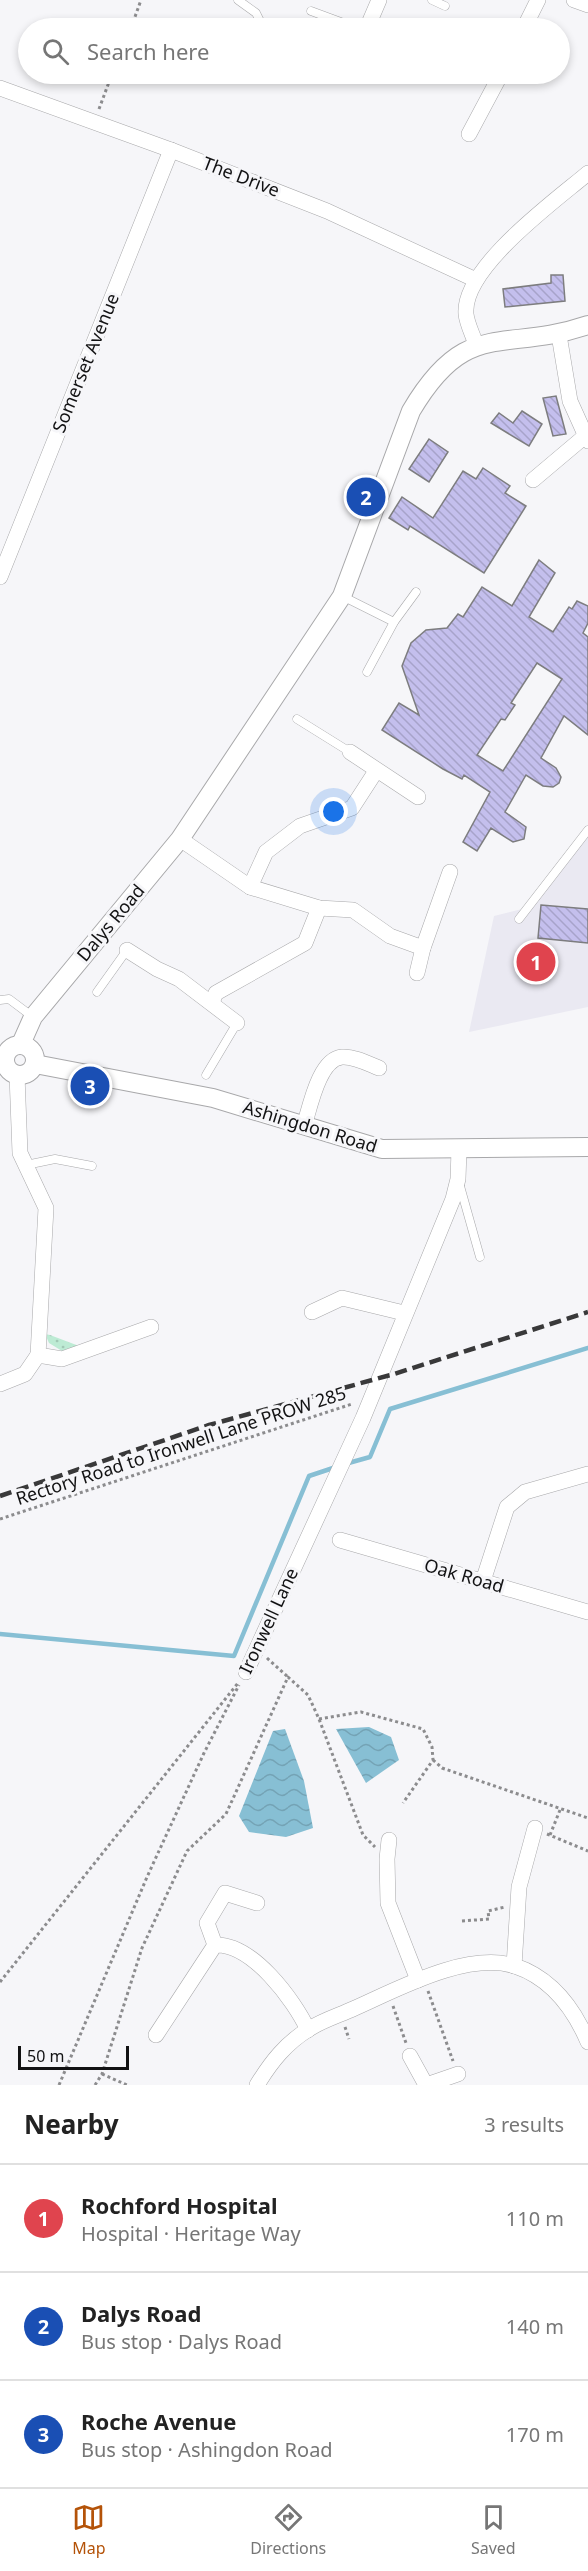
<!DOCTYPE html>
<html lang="en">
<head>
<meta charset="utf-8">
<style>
	:root { --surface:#fff; --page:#f2f2f2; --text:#222; --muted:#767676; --line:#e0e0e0; --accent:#b45309 }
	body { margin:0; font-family:"Noto Sans",sans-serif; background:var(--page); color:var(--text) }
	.scale { position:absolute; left:18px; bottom:15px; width:111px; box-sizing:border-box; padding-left:6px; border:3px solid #121213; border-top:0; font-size:16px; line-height:21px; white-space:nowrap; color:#121213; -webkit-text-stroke:4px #f6f6f9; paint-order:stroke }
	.you { position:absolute; left:334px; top:812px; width:21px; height:21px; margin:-15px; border:4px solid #fff; border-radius:50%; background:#1a73e8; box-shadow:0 0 0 9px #1a73e833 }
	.badge { display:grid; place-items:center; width:39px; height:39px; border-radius:50%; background:var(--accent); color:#fff; font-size:20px; font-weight:700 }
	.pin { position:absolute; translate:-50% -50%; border:3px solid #fff; box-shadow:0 2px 6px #0006 }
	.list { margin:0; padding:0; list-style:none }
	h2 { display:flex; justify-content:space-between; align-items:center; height:78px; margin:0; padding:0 24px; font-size:26px }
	h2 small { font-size:20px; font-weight:400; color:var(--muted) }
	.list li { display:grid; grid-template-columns:39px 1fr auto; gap:18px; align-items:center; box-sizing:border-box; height:108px; padding:0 24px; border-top:2px solid var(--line) }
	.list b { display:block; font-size:22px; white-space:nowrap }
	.list p { margin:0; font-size:20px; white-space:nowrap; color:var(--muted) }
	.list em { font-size:20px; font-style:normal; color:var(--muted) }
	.icon { flex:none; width:33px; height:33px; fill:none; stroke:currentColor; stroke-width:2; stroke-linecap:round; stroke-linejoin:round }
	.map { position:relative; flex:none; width:588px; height:2085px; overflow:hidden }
	.search { position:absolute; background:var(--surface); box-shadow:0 3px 9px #0003; left:18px; right:18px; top:18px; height:66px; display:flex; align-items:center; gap:15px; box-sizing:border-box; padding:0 21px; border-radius:33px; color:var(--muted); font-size:22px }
	.sheet { height:402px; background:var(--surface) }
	nav { display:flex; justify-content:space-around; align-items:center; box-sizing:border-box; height:84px; border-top:2px solid var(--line); background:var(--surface); font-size:16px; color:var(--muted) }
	nav a { display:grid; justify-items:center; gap:3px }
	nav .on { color:var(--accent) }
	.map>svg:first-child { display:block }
</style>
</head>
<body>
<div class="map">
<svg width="588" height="2085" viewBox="0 0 588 2085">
	<defs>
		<pattern id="grass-dots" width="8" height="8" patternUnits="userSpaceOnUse" patternTransform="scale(1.5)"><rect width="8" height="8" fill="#bdebd4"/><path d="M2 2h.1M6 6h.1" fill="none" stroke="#a1c8b5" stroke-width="1.8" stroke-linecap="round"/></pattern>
		<pattern id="water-waves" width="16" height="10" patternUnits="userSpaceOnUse" patternTransform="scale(1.5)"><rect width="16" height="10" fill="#87bfd4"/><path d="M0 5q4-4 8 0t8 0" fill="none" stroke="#74a3b5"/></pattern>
		<pattern id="building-back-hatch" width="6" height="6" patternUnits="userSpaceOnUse" patternTransform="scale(1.5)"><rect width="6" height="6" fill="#c4bfed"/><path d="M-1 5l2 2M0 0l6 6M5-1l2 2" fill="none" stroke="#a7a3ca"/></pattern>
	</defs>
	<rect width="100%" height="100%" fill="#f6f6f9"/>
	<!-- built -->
	<polygon fill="#eae9f2" points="588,831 588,1007 469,1032 494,916 526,908"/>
	<!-- grass -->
	<polygon fill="url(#grass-dots)" points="45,1334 50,1335 79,1346 62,1351 49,1343"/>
	<!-- water -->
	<g fill="url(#water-waves)">
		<polygon points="369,1727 391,1737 399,1760 366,1783 336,1729"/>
		<polygon points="285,1729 304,1781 313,1828 286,1837 249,1832 239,1816 273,1731"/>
	</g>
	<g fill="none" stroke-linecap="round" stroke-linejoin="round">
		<!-- stream -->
		<g stroke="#87bfd4" stroke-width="4.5">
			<polyline points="345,1464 370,1457 390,1409 588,1348"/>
			<polyline points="0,1634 234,1656 309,1476 333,1468"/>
		</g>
	</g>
	<!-- building -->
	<g fill="url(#building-back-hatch)" stroke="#7d7d7f" stroke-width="1.5" fill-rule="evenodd">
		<polygon points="551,275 563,275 565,301 505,307 503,289 551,283"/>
		<polygon points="556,396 566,434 553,436 543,398"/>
		<polygon points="522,411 542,424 529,446 491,423 499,413 513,423"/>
		<polygon points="429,439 448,452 429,482 409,469"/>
		<polygon points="483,468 510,486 505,493 526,506 484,573 410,526 408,530 389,518 402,497 433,518 463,471 476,479"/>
		<path d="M539 560 555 573 529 617 553 632 569 607 572 609 577 601 588 606V623L583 633 588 637V735L564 716 541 758 556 768 561 777 559 783 553 787 543 786 526 775 505 812 526 827 524 839 513 842 491 828 477 851 463 842 490 792 464 775 462 779 443 769 382 730 399 703 419 715 402 666 411 643 426 630 447 628 458 614 463 617 482 587 512 606ZM537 663 562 679 503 771 477 755 501 719 505 720 515 705 511 703Z"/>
		<polygon points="541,905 588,909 588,943 538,938"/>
	</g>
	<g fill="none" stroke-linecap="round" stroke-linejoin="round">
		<defs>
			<g id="service">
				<polyline points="238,0 256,13 262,25"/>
				<polyline points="432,0 445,6"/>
				<polyline points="311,11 357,28"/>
				<polyline points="342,596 394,622"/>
				<polyline points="367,672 394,622 416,592"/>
				<polyline points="297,719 350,752"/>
				<polyline points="519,919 588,830"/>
				<polyline points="97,992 127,950"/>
				<polyline points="0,1000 9,999 33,1017"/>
				<polyline points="206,1075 237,1023"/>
				<polyline points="26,1165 55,1159 92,1166"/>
				<polyline points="460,1186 480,1257"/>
			</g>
			<g id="minor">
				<polyline points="574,0 588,5"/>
				<polyline points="367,28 379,0"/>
				<polyline points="524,28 538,0"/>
				<polyline points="0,88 171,150 327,211 476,280"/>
				<polyline points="469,134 501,74"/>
				<polyline points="559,335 570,401 588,441"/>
				<path d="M476 345C473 335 467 324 466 314 462 268 555 201 588 173"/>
				<polyline points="533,480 584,437"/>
				<polyline points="0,577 171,150"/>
				<polyline points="350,752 418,797"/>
				<polyline points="180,839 250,887 319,908 353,910 390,936 423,948"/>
				<polyline points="250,887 266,852 300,826 352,808 376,771"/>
				<polyline points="127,950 157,969 179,979 237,1023"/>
				<polyline points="417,973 423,948 450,872"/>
				<polyline points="212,1002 216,993 305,943 319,908"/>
				<polyline points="17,1075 20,1153 46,1208 38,1355"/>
				<path d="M304 1126C310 1107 319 1059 342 1057 354 1056 369 1064 379 1068"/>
				<polyline points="312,1312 342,1298 404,1313"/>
				<polyline points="0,1384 25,1374 38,1355 62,1359 151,1327"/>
				<polyline points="340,1540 588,1612"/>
				<polyline points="483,1581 507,1507 525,1492 588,1474"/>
				<polyline points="246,1672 363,1418 453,1199 458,1179 459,1150"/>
				<polyline points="389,1840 387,1859 388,1903 418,1980"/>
				<polyline points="215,1945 207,1923 225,1893 257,1903"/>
				<polyline points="514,1966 519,1887 535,1828"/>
				<path d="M156 2035 215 1945C252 1943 294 2000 308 2030"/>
				<polyline points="410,2056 426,2085"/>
				<path d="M257 2085C271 2062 286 2043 309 2029 323 2020 340 2015 355 2008 398 1989 467 1951 515 1966 551 1978 574 2009 588 2042"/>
				<polyline points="426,2085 458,2074"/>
			</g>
			<g id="tertiary">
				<path d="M21 1044 33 1017 180 839 342 596 411 411C467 316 503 354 588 325"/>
				<circle cx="20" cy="1060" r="15"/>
				<polyline points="35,1064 213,1098 382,1149 588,1147"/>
			</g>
		</defs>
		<!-- service casing -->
		<use href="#service" stroke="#a8a8aa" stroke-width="9"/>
		<!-- minor casing -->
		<use href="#minor" stroke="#a8a8aa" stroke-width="16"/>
		<!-- tertiary casing -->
		<use href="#tertiary" stroke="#a8a8aa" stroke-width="20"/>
		<!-- path -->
		<g stroke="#8c8c8e" stroke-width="3" stroke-dasharray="3 3" stroke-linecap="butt">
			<polyline points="131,28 141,0"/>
			<polyline points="99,109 112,74"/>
			<polyline points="0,1519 352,1404"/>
			<polyline points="267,1658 288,1677"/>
			<polyline points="319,1719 361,1712 423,1729 432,1747 433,1760 403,1803"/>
			<polyline points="433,1760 442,1768 588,1818"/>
			<polyline points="547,1834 588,1851"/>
			<polyline points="550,1835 560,1810"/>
			<polyline points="462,1921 489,1919 488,1911 505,1907"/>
			<polyline points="0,1982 238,1683"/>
			<polyline points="428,1991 453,2061"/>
			<polyline points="393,2006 406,2043"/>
			<polyline points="345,2027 349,2039"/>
			<polyline points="102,2074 127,2085"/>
			<polyline points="59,2085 147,1877 204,1753 239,1685"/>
			<polyline points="95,2085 102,2074 142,1948 187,1851 226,1814 288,1677 308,1695 319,1719 363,1835 375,1847"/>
		</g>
		<!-- service -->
		<use href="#service" stroke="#fff" stroke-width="8"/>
		<!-- minor -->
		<use href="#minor" stroke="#fff" stroke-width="15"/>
		<!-- tertiary -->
		<use href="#tertiary" stroke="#fff" stroke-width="18"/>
		<!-- rail -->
		<polyline stroke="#39393a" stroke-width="4.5" stroke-dasharray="12 6" stroke-linecap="butt" points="0,1496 209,1425 394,1374 588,1312"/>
	</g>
	<g text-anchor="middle" stroke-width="6" stroke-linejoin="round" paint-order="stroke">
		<!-- street labels -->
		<g font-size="18" fill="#121213" stroke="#f6f6f9">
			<text transform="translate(241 177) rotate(21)" y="6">The Drive</text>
			<text transform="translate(86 363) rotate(-68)" y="6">Somerset Avenue</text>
			<text transform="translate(111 923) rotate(-50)" y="6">Dalys Road</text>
			<text transform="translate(310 1127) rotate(17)" y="6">Ashingdon Road</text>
			<text transform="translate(181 1446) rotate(-18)" y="6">Rectory Road to Ironwell Lane PROW 285</text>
			<text transform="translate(464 1576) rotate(16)" y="6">Oak Road</text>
			<text transform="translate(269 1621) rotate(-65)" y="6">Ironwell Lane</text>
		</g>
	</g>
</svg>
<div class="scale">50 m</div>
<div class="you"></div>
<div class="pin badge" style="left:536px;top:962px;background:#e0444e">1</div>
<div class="pin badge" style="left:366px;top:497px;background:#1a4fb4">2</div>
<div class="pin badge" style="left:90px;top:1086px;background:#1a4fb4">3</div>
<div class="search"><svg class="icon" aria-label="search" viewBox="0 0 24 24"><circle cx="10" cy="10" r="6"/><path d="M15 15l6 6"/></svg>Search here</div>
</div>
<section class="sheet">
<h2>Nearby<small>3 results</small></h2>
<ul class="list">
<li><span class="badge" style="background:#e0444e">1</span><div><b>Rochford Hospital</b><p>Hospital · Heritage Way</p></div><em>110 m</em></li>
<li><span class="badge" style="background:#1a4fb4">2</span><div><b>Dalys Road</b><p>Bus stop · Dalys Road</p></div><em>140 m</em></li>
<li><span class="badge" style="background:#1a4fb4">3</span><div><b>Roche Avenue</b><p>Bus stop · Ashingdon Road</p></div><em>170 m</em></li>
</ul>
</section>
<nav>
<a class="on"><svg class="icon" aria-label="map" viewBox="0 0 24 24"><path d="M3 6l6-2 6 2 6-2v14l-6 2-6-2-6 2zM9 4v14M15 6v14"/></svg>Map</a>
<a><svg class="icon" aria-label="directions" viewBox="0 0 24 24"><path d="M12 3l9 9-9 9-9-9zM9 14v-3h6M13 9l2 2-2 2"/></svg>Directions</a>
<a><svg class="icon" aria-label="saved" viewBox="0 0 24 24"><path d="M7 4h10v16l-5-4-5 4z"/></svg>Saved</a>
</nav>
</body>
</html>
